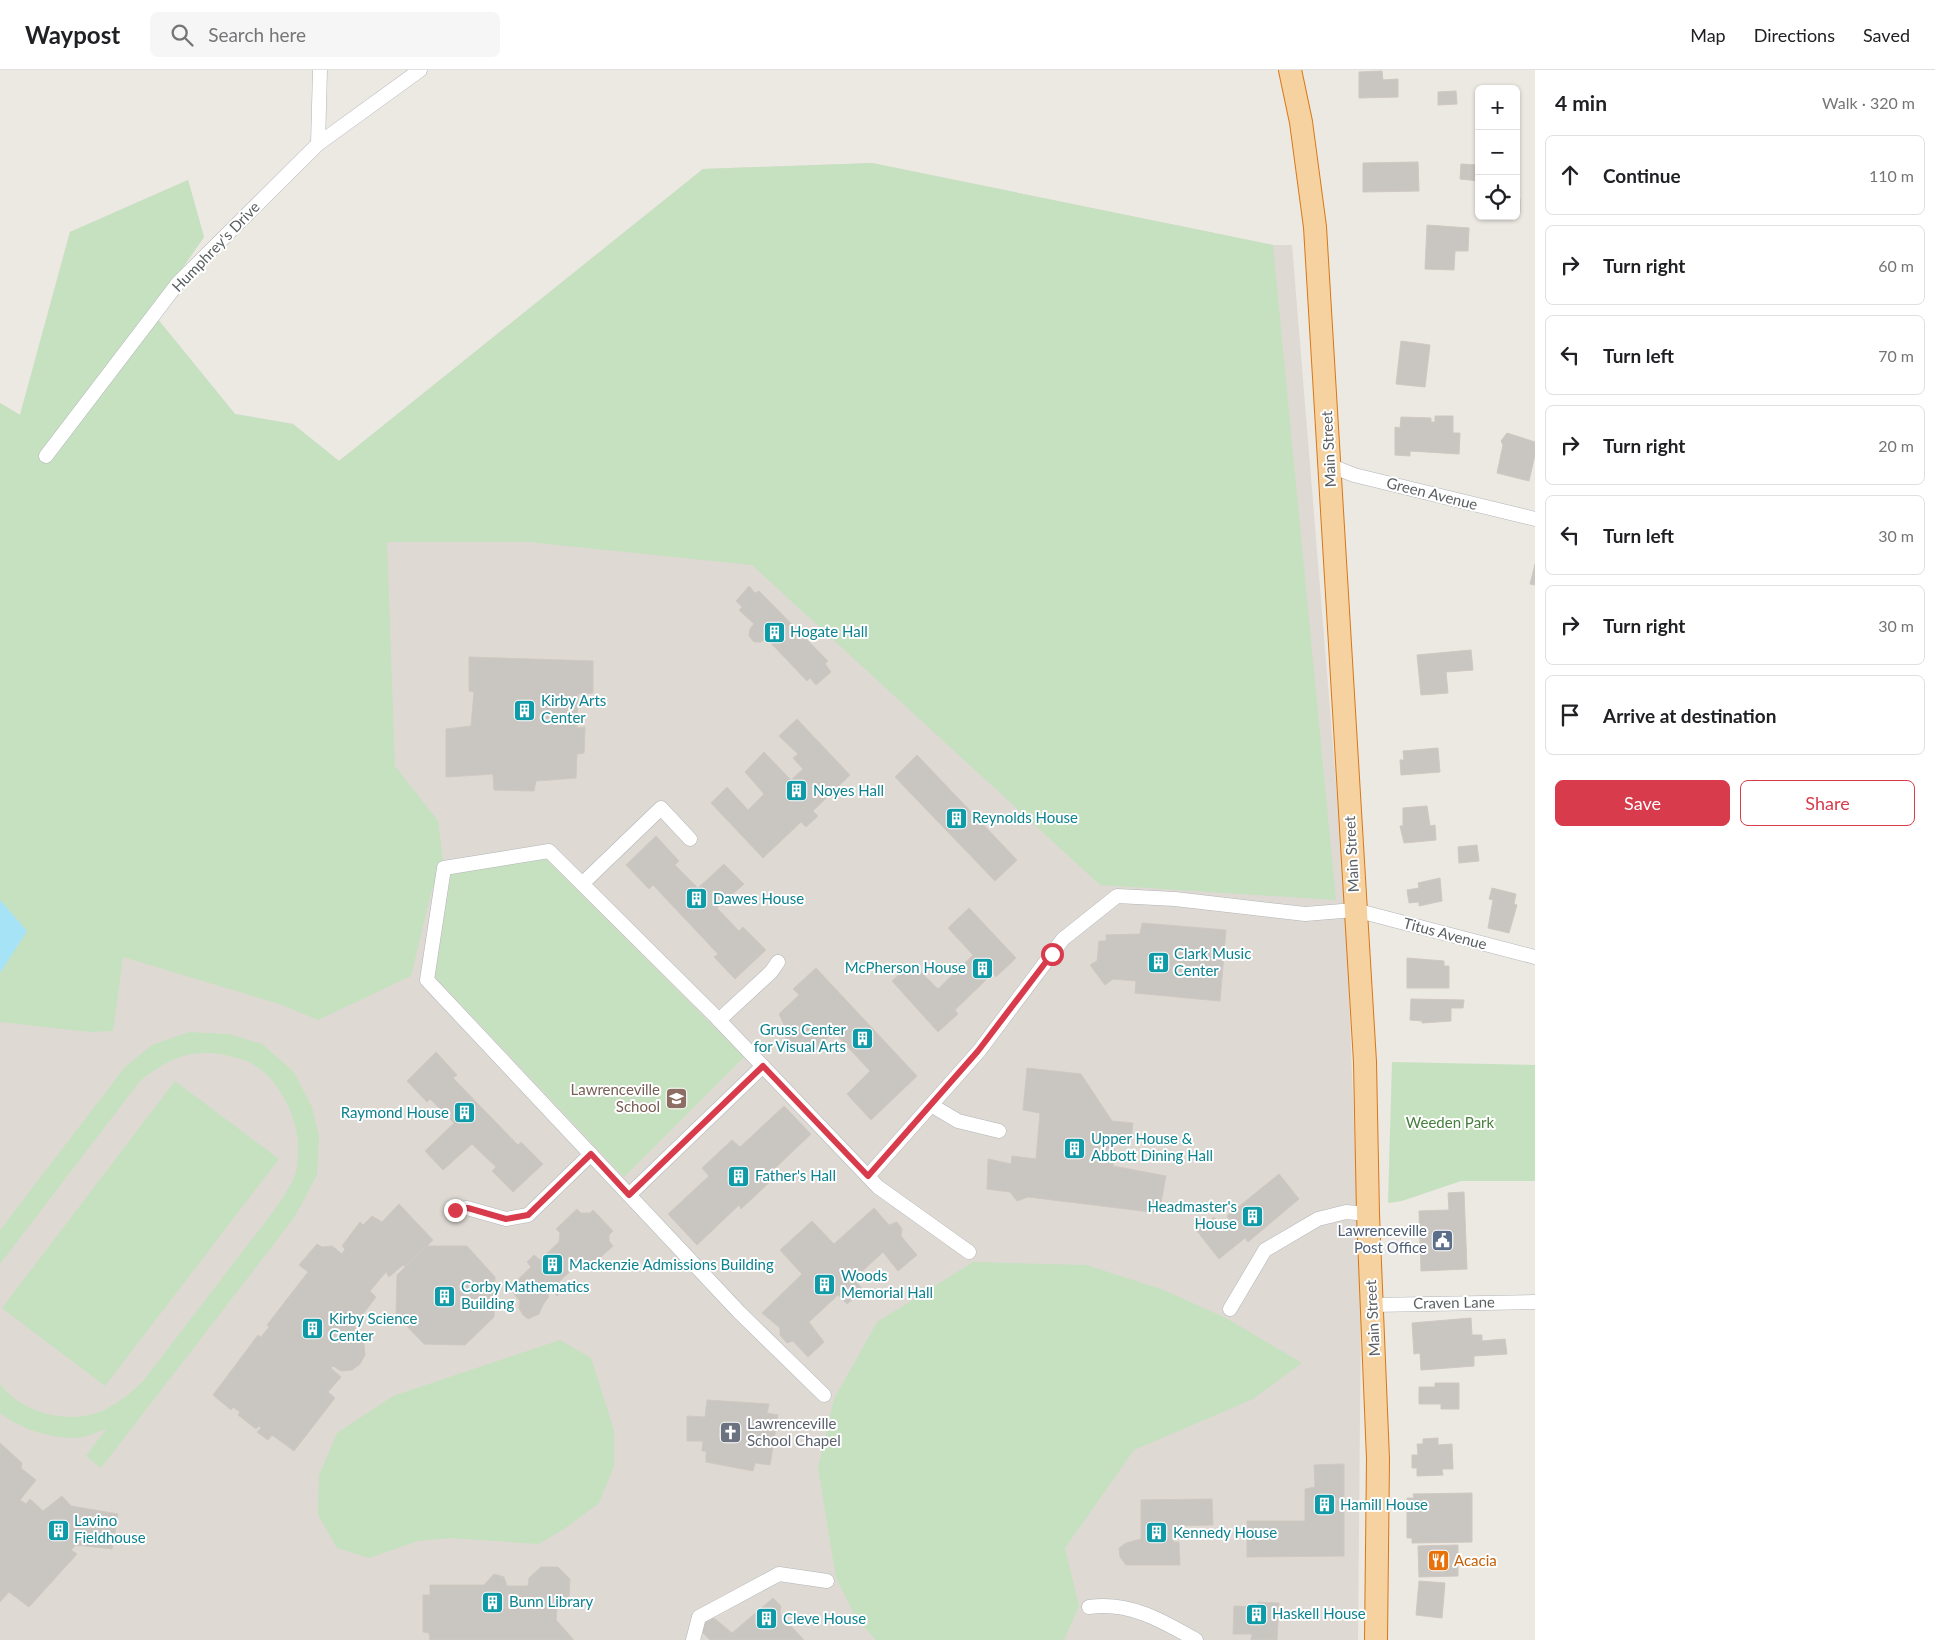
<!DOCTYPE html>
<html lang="en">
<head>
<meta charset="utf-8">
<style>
	:root { --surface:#fff; --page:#f6f6f6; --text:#202124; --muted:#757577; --line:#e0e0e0; --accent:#d83b4c }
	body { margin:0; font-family:Lato,sans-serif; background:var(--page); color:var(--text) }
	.controls { position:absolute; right:15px; top:15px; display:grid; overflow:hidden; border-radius:8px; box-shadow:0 1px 4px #0004 }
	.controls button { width:45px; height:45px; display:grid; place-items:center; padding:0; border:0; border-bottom:1px solid var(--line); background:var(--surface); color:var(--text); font:25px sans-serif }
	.stop { position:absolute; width:15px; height:15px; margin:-11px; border:4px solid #d83b4c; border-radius:50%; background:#fff }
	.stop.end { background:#d83b4c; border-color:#fff; box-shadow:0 1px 5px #0008 }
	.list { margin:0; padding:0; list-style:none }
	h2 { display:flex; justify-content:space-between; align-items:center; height:65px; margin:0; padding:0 20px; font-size:21px }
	h2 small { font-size:16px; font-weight:400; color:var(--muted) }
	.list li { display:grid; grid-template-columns:32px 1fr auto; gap:15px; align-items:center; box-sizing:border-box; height:80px; margin:0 10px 10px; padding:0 10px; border:1px solid var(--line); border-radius:8px }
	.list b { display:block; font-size:19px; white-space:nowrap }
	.list em { font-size:16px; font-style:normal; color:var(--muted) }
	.actions { display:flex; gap:10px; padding:15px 20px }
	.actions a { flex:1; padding:11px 0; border:1px solid var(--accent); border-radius:8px; text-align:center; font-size:18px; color:var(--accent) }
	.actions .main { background:var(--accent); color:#fff }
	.icon { flex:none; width:28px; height:28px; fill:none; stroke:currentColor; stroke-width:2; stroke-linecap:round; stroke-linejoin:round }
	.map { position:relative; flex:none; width:1535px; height:1570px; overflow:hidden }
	header { display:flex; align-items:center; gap:30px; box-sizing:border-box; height:70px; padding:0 25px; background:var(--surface); border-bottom:1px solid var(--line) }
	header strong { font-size:24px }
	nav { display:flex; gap:28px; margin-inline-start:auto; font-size:18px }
	.search { width:350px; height:45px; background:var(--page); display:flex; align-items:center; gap:12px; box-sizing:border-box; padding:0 18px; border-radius:8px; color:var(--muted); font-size:19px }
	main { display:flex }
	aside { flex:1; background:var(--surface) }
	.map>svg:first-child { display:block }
</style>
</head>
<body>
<header>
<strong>Waypost</strong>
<div class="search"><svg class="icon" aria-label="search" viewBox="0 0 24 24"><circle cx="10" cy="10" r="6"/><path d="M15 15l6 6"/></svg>Search here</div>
<nav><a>Map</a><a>Directions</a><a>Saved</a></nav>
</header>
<main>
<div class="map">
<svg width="1535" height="1570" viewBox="0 0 1535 1570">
	<rect width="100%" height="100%" fill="#ece8e2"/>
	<!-- education -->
	<polygon fill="#ded9d3" points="872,93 1273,175 1292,175 1345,823 1361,1236 1358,1570 0,1570 0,333 20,345 70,162 188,110 204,167 152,242 235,344 293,354 339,391 703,99"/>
	<!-- green -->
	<g fill="#c6e1c0">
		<polygon points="872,93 1273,175 1336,830 1100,815 752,495 528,472 387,472 395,696 438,751 444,798 432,819 411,906 318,950 279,934 123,887 113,961 90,962 0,952 0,903 26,861 0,830 0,333 20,345 70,162 188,110 204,167 152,242 235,344 293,354 339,391 703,99"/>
		<polygon points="546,789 744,987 624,1107 435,907 451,804"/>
		<path d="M189 962 229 964 262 974 294 1002 312 1037 319 1067 317 1105 294 1148 101 1398 86 1386 106 1359C96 1362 85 1368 75 1368 48 1368 21 1359 0 1343V1314C21 1343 71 1356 104 1340 120 1332 132 1322 144 1310 178 1266 212 1221 246 1177 259 1160 294 1118 297 1098 301 1073 296 1050 284 1028 275 1011 260 995 241 989 197 976 174 984 140 1011L0 1194V1160L125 997 152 975Z"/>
		<polygon points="1392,992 1535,995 1535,1111 1461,1111 1402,1131 1388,1133"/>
		<polygon points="175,1011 279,1089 105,1316 2,1238"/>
		<polygon points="973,1192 1086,1195 1161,1219 1226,1248 1302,1293 1253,1329 1134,1380 1065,1478 1079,1536 1064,1570 876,1570 856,1548 836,1508 818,1398 834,1329 877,1252"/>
		<polygon points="560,1270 591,1288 614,1360 614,1396 599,1433 567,1457 539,1474 451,1468 418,1471 369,1488 337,1478 318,1445 319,1405 337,1363 393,1326"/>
	</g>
	<!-- water -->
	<polygon fill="#a7e3f7" points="0,830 27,861 0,903"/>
	<!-- building -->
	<g fill="#c9c5c1" stroke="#d0c8c1">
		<polygon points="1382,1 1383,10 1398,9 1398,27 1359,28 1359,2"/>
		<polygon points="1456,21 1457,34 1438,35 1438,22"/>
		<polygon points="1418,92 1419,121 1363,122 1363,93"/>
		<polygon points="1461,94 1479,95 1479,111 1460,109"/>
		<rect x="1516" y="129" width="4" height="13"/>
		<polygon points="1427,155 1469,158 1468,181 1455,181 1454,200 1425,199"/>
		<polygon points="1401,271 1430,275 1425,317 1396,314"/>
		<polygon points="1435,346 1453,346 1453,363 1460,363 1459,384 1410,381 1410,386 1395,385 1395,357 1400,358 1401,347 1431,348 1431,352 1435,352"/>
		<polygon points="1507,363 1535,372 1535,385 1529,411 1497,403 1503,375 1501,371"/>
		<polygon points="1535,494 1535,515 1530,514"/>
		<polygon points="749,516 755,523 759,521 828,591 825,594 831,602 816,615 810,608 807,611 766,568 761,572 754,572 749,566 750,559 754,554 739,540 742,537 736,531"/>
		<polygon points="1471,580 1473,600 1446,602 1448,623 1421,625 1417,585"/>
		<polygon points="469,587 593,591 593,623 578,624 577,658 585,657 584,683 577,684 576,708 536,711 534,721 494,720 493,704 446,707 446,659 471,656 474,622 469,621"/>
		<polygon points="797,649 850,705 813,741 818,746 806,757 801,752 763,788 711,733 727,717 748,740 764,724 745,702 764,682 791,710 803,699 793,688 798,684 779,666"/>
		<polygon points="1438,678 1440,702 1401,705 1400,690 1404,690 1403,681"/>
		<polygon points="917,685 1017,790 995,811 895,707"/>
		<polygon points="1427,736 1430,756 1435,755 1436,770 1404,773 1400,756 1403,756 1403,738"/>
		<polygon points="656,766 679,791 675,795 698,818 724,794 744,814 717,838 739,861 743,857 766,880 735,909 714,887 718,884 653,815 649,819 626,795"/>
		<polygon points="1477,775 1479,791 1459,793 1458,777"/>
		<polygon points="1440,808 1442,831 1419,836 1419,832 1409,833 1407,820 1419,818 1418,813"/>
		<polygon points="1492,818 1516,824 1514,834 1517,835 1509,863 1488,858 1493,830 1489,829"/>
		<polygon points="969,838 1016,888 996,907 993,903 955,940 958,944 938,962 892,911 912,893 938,919 973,885 948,858"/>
		<polygon points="1142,853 1226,860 1220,931 1135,923 1136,911 1113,909 1105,915 1090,895 1097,891 1099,871 1106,871 1106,865 1140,864"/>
		<polygon points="1407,888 1444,891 1444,896 1449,896 1449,918 1407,918"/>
		<polygon points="816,898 917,1006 871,1050 847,1024 870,1001 834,962 815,981 811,977 804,978 800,982 779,961 784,955 779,944 799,925 793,919"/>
		<polygon points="1411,929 1464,930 1463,938 1451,938 1451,951 1422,953 1422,951 1410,950"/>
		<polygon points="436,982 457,1005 453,1008 518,1075 521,1072 543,1094 513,1122 492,1101 496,1097 472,1074 443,1100 425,1081 454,1053 430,1029 427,1032 407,1011"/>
		<polygon points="1027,998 1081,1004 1112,1051 1133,1053 1131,1070 1115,1069 1113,1096 1166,1106 1159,1143 1028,1127 1017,1131 1010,1122 987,1119 988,1089 1011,1094 1012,1086 1036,1089 1040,1043 1023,1040"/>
		<polygon points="784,1036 811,1064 768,1105 772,1110 741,1139 739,1135 697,1175 668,1144 709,1106 702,1098 732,1070 740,1077"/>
		<polygon points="1279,1104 1299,1129 1248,1172 1245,1168 1219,1189 1197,1161 1214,1147 1222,1157 1229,1155 1232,1153 1227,1146"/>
		<polygon points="1464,1122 1467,1199 1421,1201 1419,1141 1449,1140 1448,1123"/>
		<polygon points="399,1134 433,1170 405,1197 403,1195 389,1207 386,1202 370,1221 376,1227 354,1256 358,1259 355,1262 364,1274 365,1285 360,1294 352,1300 341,1301 333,1296 331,1298 341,1307 328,1322 335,1328 294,1381 272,1365 268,1370 257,1362 261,1358 259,1356 256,1359 238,1345 240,1342 233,1337 231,1340 213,1325 258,1265 261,1267 269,1257 267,1255 308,1202 299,1195 317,1174 322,1177 332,1176 342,1184 345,1179 342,1176 360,1152 363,1155 372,1146 382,1152"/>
		<polygon points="874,1138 889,1155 897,1152 902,1159 901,1166 917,1185 898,1201 883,1182 854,1209 863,1220 847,1234 838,1225 809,1252 824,1272 808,1287 793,1271 787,1273 780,1265 780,1258 762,1243 802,1204 780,1180 812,1151 834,1174"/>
		<polygon points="577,1139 581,1143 590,1143 593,1140 613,1161 609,1165 609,1171 613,1176 590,1197 587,1192 580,1192 559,1212 565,1218 557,1226 550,1219 548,1228 544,1233 539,1244 528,1249 523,1245 519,1238 520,1231 509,1218 531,1197 527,1192 534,1185 540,1190 559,1172 560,1163 556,1159"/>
		<polygon points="426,1176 467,1176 495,1207 494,1247 465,1275 424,1274 396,1245 397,1205"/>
		<polygon points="1471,1248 1472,1265 1482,1265 1482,1271 1505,1269 1507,1284 1474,1286 1474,1296 1421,1300 1420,1283 1414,1284 1412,1253"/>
		<polygon points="1435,1313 1459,1313 1459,1339 1441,1339 1441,1334 1419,1334 1419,1317 1435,1317"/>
		<polygon points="707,1330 769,1334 767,1343 778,1345 770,1395 755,1393 753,1401 706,1392 706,1381 702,1381 703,1371 687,1371 687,1346 705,1347"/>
		<polygon points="1438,1368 1438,1375 1452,1374 1453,1399 1442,1399 1443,1405 1417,1406 1417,1398 1412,1398 1412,1385 1418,1385 1417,1374 1423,1374 1423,1369"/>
		<polygon points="0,1373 22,1393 21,1398 36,1410 20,1430 26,1434 30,1429 43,1441 62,1426 71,1436 118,1444 112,1479 76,1475 71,1480 77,1484 29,1537 9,1522 0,1532"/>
		<polygon points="1344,1394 1344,1486 1247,1487 1247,1451 1305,1451 1305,1419 1315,1417 1314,1395"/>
		<polygon points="1472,1423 1472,1472 1412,1473 1412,1468 1407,1468 1407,1428 1414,1428 1413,1424"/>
		<polygon points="1212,1429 1213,1455 1174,1456 1173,1472 1179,1472 1180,1495 1126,1495 1120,1487 1119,1478 1126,1473 1141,1469 1141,1430"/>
		<polygon points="1458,1475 1458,1506 1419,1507 1418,1476"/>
		<polygon points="541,1497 558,1497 570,1509 569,1526 557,1538 556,1550 574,1570 430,1570 429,1563 423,1562 423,1525 430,1525 430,1515 484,1515 494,1504 504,1507 507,1516 528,1516 529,1508"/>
		<polygon points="1419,1511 1445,1513 1442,1548 1416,1545"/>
		<polygon points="773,1528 781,1536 780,1544 804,1570 710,1570 701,1561 703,1552 714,1548 732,1563"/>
		<polygon points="1258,1532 1279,1533 1277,1570 1251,1570 1252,1564 1233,1564 1234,1536 1258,1537"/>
	</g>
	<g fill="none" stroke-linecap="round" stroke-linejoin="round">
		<defs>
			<g id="minor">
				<polyline points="318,74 320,0"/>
				<polyline points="46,386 178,213 318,74 420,0"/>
				<polyline points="1329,395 1354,405 1535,449"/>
				<polyline points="582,814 661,738 690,769"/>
				<polyline points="719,950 771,902 778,892"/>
				<polyline points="931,1035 958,1051 999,1061"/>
				<polyline points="868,1106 979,981 1063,869 1117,826 1175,829 1305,844 1355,840 1535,887"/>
				<polyline points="629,1125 763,996"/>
				<polyline points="455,1140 467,1138 506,1149 528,1145 591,1084"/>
				<polyline points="1372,1235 1535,1232"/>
				<polyline points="1230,1239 1265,1180 1318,1149 1346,1142 1368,1144"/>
				<polyline points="824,1325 739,1242 427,910 444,798 549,781 714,945 878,1117 969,1182"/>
				<path d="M1089 1537C1129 1531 1163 1551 1196 1570"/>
				<polyline points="693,1570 699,1547 779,1504 827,1511"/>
			</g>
			<polyline id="trunk" points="1290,0 1301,52 1315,157 1365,992 1368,1144 1378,1389 1376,1570"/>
		</defs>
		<!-- minor casing -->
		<use href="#minor" stroke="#b2b5b8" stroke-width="15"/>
		<!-- trunk casing -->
		<use href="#trunk" stroke="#d97715" stroke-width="24"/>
		<!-- minor -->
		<use href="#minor" stroke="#fff" stroke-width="14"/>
		<!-- trunk -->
		<use href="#trunk" stroke="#f5d29f" stroke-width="22"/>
	</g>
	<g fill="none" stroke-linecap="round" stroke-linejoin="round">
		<!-- route -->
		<polyline stroke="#d83b4c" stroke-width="6" points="455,1140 468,1138 506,1149 528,1145 591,1084 629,1125 763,996 868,1106 978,981 1052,884"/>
	</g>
	<!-- icons -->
	<defs>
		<symbol id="building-square" viewBox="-11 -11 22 22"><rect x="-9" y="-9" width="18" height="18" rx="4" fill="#0f9aa8" stroke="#fff"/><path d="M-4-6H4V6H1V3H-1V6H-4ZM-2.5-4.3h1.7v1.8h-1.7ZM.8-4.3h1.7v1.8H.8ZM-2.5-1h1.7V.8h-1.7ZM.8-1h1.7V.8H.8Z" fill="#fff"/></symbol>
		<symbol id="school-square" viewBox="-11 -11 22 22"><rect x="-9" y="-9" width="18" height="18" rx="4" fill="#8d6e63" stroke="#fff"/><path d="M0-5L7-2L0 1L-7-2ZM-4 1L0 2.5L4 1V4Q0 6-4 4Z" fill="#fff"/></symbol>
		<symbol id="civic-square" viewBox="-11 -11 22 22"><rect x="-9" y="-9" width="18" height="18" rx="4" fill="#5c6f8a" stroke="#fff"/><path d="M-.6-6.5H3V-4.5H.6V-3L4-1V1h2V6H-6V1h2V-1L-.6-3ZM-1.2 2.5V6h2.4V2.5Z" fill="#fff"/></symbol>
		<symbol id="church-square" viewBox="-11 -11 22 22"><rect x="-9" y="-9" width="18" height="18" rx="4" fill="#6b7280" stroke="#fff"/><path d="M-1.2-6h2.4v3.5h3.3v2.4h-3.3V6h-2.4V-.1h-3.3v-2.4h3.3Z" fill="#fff"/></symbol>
		<symbol id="restaurant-square" viewBox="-11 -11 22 22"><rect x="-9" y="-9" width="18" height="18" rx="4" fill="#e8710a" stroke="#fff"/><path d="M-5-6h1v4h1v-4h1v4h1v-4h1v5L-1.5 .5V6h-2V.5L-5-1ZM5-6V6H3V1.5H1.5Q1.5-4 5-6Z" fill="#fff"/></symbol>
	</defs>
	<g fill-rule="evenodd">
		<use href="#building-square" x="762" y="550" width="25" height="25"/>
		<use href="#building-square" x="512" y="628" width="25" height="25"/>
		<use href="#building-square" x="784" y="708" width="25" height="25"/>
		<use href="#building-square" x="944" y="736" width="25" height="25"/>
		<use href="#building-square" x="684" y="816" width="25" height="25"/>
		<use href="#building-square" x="1146" y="880" width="25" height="25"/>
		<use href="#building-square" x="970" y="886" width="25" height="25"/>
		<use href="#building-square" x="850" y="956" width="25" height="25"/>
		<use href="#school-square" x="664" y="1016" width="25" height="25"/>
		<use href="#building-square" x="452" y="1030" width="25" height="25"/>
		<use href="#building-square" x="1062" y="1066" width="25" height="25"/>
		<use href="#building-square" x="726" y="1094" width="25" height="25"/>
		<use href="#building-square" x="1240" y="1134" width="25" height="25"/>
		<use href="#civic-square" x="1430" y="1158" width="25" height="25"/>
		<use href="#building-square" x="540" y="1182" width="25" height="25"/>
		<use href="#building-square" x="812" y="1202" width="25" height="25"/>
		<use href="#building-square" x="432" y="1214" width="25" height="25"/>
		<use href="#building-square" x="300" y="1246" width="25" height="25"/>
		<use href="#church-square" x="718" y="1350" width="25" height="25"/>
		<use href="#building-square" x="1312" y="1422" width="25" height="25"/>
		<use href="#building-square" x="46" y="1448" width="25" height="25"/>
		<use href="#building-square" x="1144" y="1450" width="25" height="25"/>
		<use href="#restaurant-square" x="1426" y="1478" width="25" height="25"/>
		<use href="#building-square" x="480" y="1520" width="25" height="25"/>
		<use href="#building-square" x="1244" y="1532" width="25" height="25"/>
		<use href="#building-square" x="754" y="1536" width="25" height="25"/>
	</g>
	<g text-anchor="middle" stroke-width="4" stroke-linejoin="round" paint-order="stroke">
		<!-- street labels -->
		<g font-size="15" fill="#5a5f61" stroke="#fff">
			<text transform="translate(216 177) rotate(-46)" y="5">Humphrey's Drive</text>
			<text transform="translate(1329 379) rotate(-93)" y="5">Main Street</text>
			<text transform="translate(1432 424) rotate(14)" y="5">Green Avenue</text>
			<text transform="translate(1352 784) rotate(-93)" y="5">Main Street</text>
			<text transform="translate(1445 864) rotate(15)" y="5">Titus Avenue</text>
			<text transform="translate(1454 1233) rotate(-1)" y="5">Craven Lane</text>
			<text transform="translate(1373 1248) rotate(-93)" y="5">Main Street</text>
		</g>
		<!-- culture labels -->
		<g font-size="15" fill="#0d838f" stroke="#fff" text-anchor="start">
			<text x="790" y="567">Hogate Hall</text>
			<text x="541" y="636">Kirby Arts<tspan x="541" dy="17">Center</tspan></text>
			<text x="813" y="726">Noyes Hall</text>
			<text x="972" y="753">Reynolds House</text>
			<text x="713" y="834">Dawes House</text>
			<text x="1174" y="889">Clark Music<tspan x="1174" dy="17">Center</tspan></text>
			<text x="966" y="903" text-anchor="end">McPherson House</text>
			<text x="846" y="965" text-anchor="end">Gruss Center<tspan x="846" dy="17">for Visual Arts</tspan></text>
			<text x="449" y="1048" text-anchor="end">Raymond House</text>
			<text x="1091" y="1074">Upper House &amp;<tspan x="1091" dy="17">Abbott Dining Hall</tspan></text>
			<text x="755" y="1111">Father's Hall</text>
			<text x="1237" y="1142" text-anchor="end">Headmaster's<tspan x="1237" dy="17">House</tspan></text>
			<text x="569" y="1200">Mackenzie Admissions Building</text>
			<text x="841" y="1211">Woods<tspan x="841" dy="17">Memorial Hall</tspan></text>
			<text x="461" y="1222">Corby Mathematics<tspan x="461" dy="17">Building</tspan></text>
			<text x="329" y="1254">Kirby Science<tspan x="329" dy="17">Center</tspan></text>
			<text x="1340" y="1440">Hamill House</text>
			<text x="74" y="1456">Lavino<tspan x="74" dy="17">Fieldhouse</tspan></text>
			<text x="1173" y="1468">Kennedy House</text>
			<text x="509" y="1537">Bunn Library</text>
			<text x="1272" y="1549">Haskell House</text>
			<text x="783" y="1554">Cleve House</text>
		</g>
		<!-- education labels -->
		<g font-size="15" fill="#785e54" stroke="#fff" text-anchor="end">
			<text x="660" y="1025">Lawrenceville<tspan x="660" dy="17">School</tspan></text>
		</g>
		<!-- park labels -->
		<g font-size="15" fill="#457f3c" stroke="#fff">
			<text x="1450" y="1058">Weeden Park</text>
		</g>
		<!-- service labels -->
		<g font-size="15" fill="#4e5e75" stroke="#fff" text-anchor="end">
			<text x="1427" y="1166">Lawrenceville<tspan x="1427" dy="17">Post Office</tspan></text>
		</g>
		<!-- worship labels -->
		<g font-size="15" fill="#5b616d" stroke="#fff" text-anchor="start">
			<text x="747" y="1359">Lawrenceville<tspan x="747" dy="17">School Chapel</tspan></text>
		</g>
		<!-- food labels -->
		<g font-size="15" fill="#c56008" stroke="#fff" text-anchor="start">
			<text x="1454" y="1496">Acacia</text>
		</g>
	</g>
</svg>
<div class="controls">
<button>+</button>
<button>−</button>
<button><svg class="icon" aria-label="locate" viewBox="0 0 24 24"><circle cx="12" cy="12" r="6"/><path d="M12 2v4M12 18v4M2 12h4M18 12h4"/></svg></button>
</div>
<div class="stop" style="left:1052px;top:884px"></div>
<div class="stop end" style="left:455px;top:1140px"></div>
</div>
<aside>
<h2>4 min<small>Walk · 320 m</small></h2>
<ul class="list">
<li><svg class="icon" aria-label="ahead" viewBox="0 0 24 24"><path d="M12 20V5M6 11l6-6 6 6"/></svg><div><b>Continue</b></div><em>110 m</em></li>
<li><svg class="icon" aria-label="right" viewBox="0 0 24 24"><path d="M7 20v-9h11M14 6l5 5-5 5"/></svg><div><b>Turn right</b></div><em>60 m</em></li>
<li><svg class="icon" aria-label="left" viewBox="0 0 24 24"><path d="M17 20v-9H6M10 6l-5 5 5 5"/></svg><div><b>Turn left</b></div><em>70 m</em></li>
<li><svg class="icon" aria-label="right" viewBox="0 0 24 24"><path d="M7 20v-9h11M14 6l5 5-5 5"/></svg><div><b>Turn right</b></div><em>20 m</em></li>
<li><svg class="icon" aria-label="left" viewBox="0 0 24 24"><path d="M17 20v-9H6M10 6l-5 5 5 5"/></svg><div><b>Turn left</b></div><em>30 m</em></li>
<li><svg class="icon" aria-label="right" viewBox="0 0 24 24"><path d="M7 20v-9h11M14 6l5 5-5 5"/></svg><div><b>Turn right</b></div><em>30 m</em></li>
<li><svg class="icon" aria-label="arrive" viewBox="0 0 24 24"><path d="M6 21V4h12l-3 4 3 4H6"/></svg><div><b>Arrive at destination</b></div></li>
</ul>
<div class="actions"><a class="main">Save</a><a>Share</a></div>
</aside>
</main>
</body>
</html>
